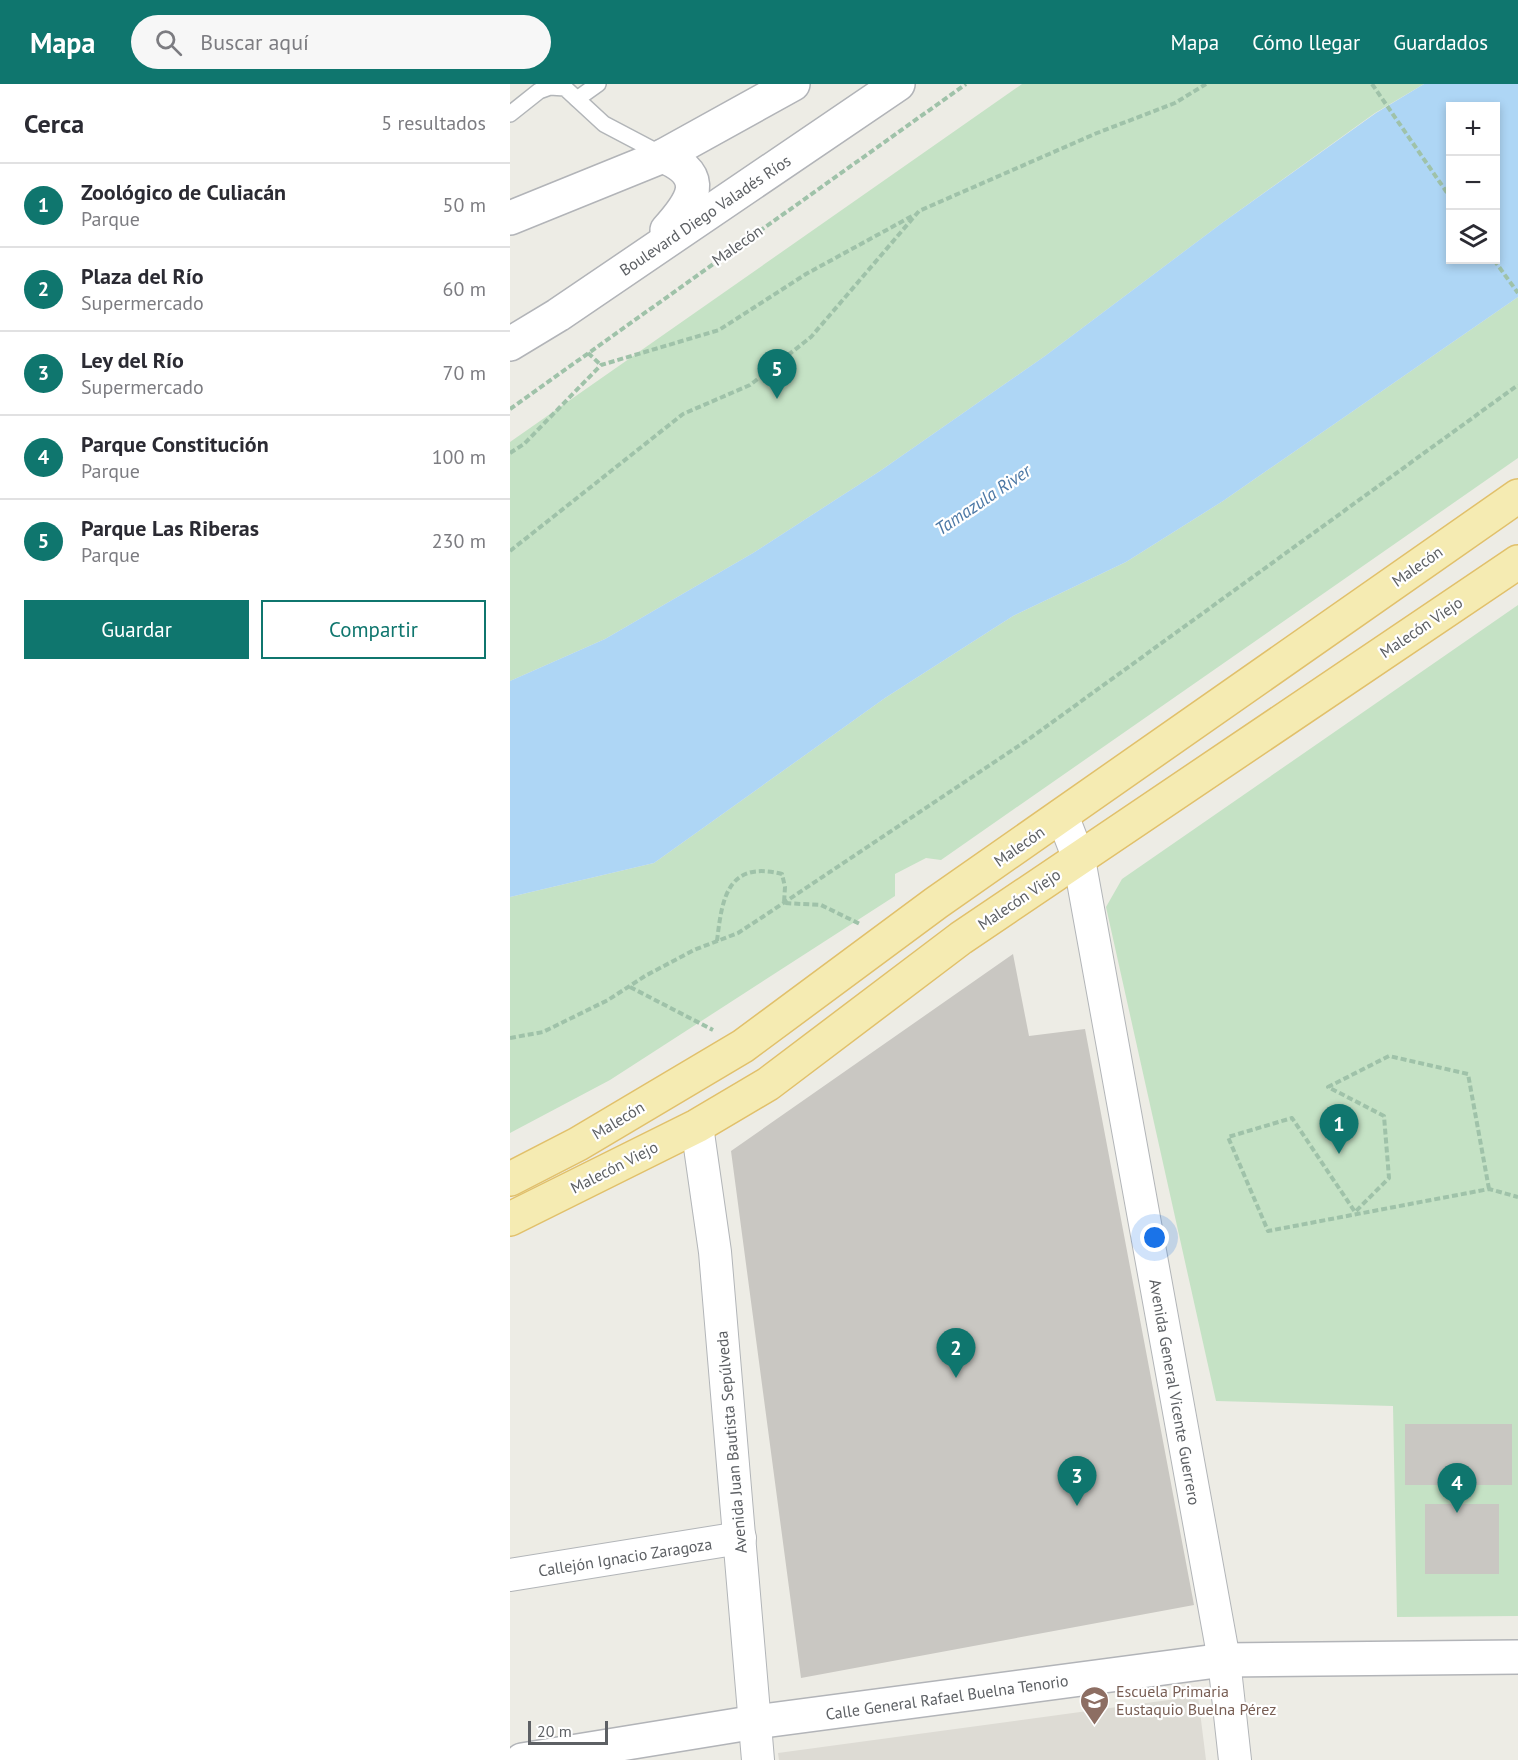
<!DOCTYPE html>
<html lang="es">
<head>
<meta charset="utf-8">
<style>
	:root { --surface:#fff; --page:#f7f7f7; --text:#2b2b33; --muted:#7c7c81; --line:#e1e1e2; --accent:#0f766e }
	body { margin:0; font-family:"PT Sans",sans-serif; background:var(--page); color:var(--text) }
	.controls { position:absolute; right:18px; top:18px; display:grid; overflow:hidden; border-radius:0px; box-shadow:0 3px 9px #0003 }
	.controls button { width:54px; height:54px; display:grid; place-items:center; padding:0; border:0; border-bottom:2px solid var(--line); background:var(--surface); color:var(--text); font:30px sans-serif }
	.scale { position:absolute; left:18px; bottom:15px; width:80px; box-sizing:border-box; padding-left:6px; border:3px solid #5d6064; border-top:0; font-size:16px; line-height:21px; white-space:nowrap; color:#5d6064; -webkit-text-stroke:4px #fff; paint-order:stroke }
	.you { position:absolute; left:645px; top:1154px; width:21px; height:21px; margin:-15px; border:4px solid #fff; border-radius:50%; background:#1a73e8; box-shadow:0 0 0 9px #1a73e833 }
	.badge { display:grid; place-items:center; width:39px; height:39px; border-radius:50%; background:var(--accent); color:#fff; font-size:20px; font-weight:700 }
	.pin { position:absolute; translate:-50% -50px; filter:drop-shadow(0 2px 3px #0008) }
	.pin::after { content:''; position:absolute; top:32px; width:21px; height:18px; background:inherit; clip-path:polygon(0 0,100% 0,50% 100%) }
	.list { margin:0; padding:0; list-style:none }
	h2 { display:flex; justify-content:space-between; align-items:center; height:78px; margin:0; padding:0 24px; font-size:26px }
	h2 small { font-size:20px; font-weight:400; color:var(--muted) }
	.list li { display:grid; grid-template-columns:39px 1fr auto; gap:18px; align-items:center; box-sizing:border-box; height:84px; padding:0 24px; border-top:2px solid var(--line) }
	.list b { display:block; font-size:22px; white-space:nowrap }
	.list p { margin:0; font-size:20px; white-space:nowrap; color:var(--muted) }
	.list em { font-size:20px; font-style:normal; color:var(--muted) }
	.actions { display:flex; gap:12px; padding:18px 24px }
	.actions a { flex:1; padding:14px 0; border:2px solid var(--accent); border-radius:0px; text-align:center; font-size:21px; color:var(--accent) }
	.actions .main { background:var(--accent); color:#fff }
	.icon { flex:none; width:33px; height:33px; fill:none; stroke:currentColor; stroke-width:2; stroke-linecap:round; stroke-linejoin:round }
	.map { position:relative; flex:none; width:1008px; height:1676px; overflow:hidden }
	header { display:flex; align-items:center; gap:36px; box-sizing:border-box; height:84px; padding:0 30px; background:var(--accent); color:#fff }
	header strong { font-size:28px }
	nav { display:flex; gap:33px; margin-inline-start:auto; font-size:21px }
	.search { width:420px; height:54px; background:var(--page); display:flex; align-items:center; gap:15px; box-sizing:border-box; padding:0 21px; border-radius:33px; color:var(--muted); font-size:22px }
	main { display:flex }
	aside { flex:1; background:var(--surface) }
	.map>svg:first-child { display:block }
</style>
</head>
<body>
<header>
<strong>Mapa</strong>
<div class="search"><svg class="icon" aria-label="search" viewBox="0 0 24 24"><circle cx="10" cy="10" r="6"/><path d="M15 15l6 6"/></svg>Buscar aquí</div>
<nav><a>Mapa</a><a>Cómo llegar</a><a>Guardados</a></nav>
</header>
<main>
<aside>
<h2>Cerca<small>5 resultados</small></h2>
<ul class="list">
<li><span class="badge">1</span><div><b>Zoológico de Culiacán</b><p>Parque</p></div><em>50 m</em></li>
<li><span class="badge">2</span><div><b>Plaza del Río</b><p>Supermercado</p></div><em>60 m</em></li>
<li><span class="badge">3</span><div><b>Ley del Río</b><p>Supermercado</p></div><em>70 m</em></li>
<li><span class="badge">4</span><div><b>Parque Constitución</b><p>Parque</p></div><em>100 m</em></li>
<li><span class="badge">5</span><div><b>Parque Las Riberas</b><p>Parque</p></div><em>230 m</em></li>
</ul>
<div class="actions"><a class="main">Guardar</a><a>Compartir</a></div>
</aside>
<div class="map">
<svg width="1008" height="1676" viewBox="0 0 1008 1676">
	<rect width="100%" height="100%" fill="#edece5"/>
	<!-- education -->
	<polygon fill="#dddbd4" points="688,1612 696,1676 269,1676 268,1669"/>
	<!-- green -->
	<g fill="#c5e2c5">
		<polygon points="512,0 914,0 865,29 712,139 535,272 370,387 243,469 95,555 0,597 0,358"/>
		<polygon points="1008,213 1008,374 431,776 416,774 385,790 385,812 100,996 0,1049 0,813 144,779 375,614 503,532 616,478 713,417"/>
		<polygon points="1008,521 1008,1532 887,1533 883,1322 706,1317 596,823 612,795"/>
	</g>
	<!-- water -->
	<path fill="#aed6f5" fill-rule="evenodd" d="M914 0H1008V213L713 417 616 478 503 532 375 614 144 779 0 813V597L95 555 243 469 370 387 535 272 712 139 866 29ZM940 22H986V176H940Z"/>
	<!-- building -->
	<g fill="#c9c7c2">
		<polygon points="503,870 519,952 575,945 684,1521 291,1594 221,1067"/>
		<rect x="895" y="1340" width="107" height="61"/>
		<rect x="915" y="1420" width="74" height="70"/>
	</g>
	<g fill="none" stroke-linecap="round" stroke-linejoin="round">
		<defs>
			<g id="service">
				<polyline points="67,15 88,0"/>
				<polyline points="0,30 29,7 40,3 55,4 94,40 151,70"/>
			</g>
			<g id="minor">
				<polyline points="552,731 569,775 714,1576 725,1676"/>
				<polyline points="187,1042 205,1168 248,1676"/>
				<polyline points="0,1491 230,1454"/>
			</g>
			<g id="secondary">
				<path d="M153 72C200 92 183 117 157 146"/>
				<polyline points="0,134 153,72 283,0"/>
				<polyline points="0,260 48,231 388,0"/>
				<polyline points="12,1676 246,1638 714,1576 1008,1573"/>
			</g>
			<g id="primary">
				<polyline points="0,1095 68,1060 233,962 426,819 1008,412"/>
				<polyline points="0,1135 187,1042 258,1000 451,854 1008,478"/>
			</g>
		</defs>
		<!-- service casing -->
		<use href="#service" stroke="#b2b5b8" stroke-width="18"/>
		<!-- minor casing -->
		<use href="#minor" stroke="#b2b5b8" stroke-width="34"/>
		<!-- secondary casing -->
		<use href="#secondary" stroke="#b2b4b8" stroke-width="36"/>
		<!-- primary casing -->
		<use href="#primary" stroke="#e1c06b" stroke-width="36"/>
		<!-- path -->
		<g stroke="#9fc2a9" stroke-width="4" stroke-dasharray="6 3" stroke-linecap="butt">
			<polyline points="862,0 940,113"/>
			<polyline points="984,176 1008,209"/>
			<polyline points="78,269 91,281"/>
			<polyline points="0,325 456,0"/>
			<polyline points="0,369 14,360 91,281 209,246 296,190 404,131"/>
			<polyline points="0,467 173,330 240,301 301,253 409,127 587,49 665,19 696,0"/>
			<path d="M207 857C212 815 217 776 272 790L275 803 274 819 311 821 350 840"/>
			<polyline points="120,903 203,946"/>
			<polyline points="0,954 33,948 98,916 135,892 184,866 228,849 254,832 519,655 1008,301"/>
			<polyline points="979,1105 958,990 879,972 818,1003 874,1032 879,1094 845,1128 782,1034 718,1053 758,1147 979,1105 1008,1113"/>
		</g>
		<!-- service -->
		<use href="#service" stroke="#fff" stroke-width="15"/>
		<!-- minor -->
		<use href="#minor" stroke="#fff" stroke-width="32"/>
		<!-- secondary -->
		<use href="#secondary" stroke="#fff" stroke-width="33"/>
		<!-- primary -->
		<use href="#primary" stroke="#f5ebb2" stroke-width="33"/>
	</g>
	<!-- icons -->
	<defs>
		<symbol id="school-pin" viewBox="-11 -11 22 30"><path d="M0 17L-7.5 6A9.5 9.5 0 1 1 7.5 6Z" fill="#8d6e63" stroke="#fff"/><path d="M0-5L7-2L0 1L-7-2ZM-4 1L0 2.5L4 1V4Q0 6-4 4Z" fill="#fff"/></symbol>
	</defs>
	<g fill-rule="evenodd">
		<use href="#school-pin" x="568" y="1600" width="33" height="45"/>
	</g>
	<g text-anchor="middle" stroke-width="4.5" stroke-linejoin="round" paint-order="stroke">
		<!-- street labels -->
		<g font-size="16" fill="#5d6064" stroke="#fff">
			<text transform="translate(195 131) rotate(-34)" y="6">Boulevard Diego Valadés Ríos</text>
			<text transform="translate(227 161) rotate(-35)" y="6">Malecón</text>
			<text transform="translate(907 482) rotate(-35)" y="6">Malecón</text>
			<text transform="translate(911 543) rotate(-34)" y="6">Malecón Viejo</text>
			<text transform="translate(509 762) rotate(-35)" y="6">Malecón</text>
			<text transform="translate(509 815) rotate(-34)" y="6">Malecón Viejo</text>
			<text transform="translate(108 1036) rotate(-31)" y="6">Malecón</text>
			<text transform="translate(104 1083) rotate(-27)" y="6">Malecón Viejo</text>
			<text transform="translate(665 1308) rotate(80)" y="6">Avenida General Vicente Guerrero</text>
			<text transform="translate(221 1358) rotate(-95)" y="6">Avenida Juan Bautista Sepúlveda</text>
			<text transform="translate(115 1473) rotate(-9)" y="6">Callejón Ignacio Zaragoza</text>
			<text transform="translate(437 1613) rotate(-8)" y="6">Calle General Rafael Buelna Tenorio</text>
		</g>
		<!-- education labels -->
		<g font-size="16" fill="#785e54" stroke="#fff" text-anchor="start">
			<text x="606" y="1613">Escuela Primaria<tspan x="606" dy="18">Eustaquio Buelna Pérez</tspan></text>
		</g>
		<!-- water labels -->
		<g font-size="18" font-style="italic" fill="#4c78a5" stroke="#fff">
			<text transform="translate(473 416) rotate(-34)" y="6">Tamazula River</text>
		</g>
	</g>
</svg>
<div class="controls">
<button>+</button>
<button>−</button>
<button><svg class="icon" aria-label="layers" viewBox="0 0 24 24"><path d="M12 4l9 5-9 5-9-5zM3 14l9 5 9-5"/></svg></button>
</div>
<div class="scale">20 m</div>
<div class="you"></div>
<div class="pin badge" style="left:829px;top:1070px">1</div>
<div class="pin badge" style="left:446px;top:1294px">2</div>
<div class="pin badge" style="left:567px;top:1422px">3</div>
<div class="pin badge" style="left:947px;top:1429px">4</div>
<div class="pin badge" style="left:267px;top:315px">5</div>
</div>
</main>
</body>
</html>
